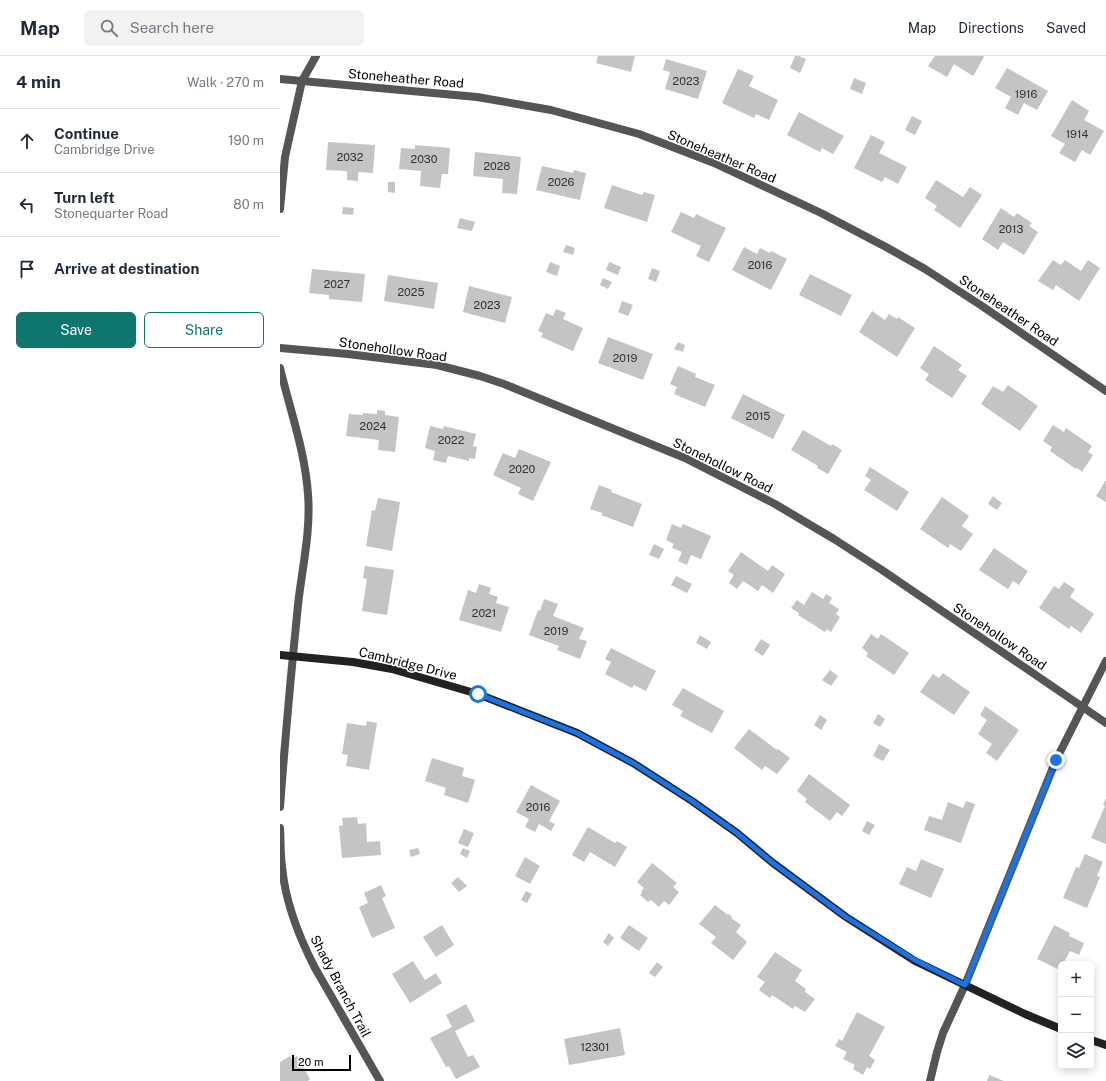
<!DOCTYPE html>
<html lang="en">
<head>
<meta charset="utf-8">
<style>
	:root { --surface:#fff; --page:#f2f2f3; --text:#1f2937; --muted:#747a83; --line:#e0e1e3; --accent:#0f766e }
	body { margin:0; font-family:"Public Sans",sans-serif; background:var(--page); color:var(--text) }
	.controls { position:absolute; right:12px; bottom:12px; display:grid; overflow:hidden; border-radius:6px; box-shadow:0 2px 10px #0003 }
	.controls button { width:36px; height:36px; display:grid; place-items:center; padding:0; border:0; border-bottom:1px solid var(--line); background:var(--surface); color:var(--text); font:20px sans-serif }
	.scale { position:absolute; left:12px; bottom:10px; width:59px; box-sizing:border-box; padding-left:4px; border:2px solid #000; border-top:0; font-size:11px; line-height:14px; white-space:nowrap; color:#000; -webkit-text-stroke:3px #fff; paint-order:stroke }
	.stop { position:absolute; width:12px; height:12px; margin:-9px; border:3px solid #1a73e8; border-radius:50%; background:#fff }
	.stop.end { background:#1a73e8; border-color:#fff; box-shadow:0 1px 4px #0008 }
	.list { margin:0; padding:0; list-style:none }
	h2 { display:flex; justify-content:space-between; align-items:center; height:52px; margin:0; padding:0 16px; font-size:17px }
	h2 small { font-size:13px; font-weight:400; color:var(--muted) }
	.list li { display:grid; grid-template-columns:26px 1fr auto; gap:12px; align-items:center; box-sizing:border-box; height:64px; padding:0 16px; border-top:1px solid var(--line) }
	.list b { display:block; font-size:15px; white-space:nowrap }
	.list p { margin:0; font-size:13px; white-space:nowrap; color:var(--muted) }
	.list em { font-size:13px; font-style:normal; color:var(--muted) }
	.actions { display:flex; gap:8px; padding:12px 16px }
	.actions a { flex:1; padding:9px 0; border:1px solid var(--accent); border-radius:6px; text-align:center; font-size:14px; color:var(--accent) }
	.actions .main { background:var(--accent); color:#fff }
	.icon { flex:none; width:22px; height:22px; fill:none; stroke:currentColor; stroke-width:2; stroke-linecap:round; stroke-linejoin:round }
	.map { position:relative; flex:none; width:826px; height:1025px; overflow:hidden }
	header { display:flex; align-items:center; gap:24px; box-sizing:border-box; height:56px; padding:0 20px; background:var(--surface); border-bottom:1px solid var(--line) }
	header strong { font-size:19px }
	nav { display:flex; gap:22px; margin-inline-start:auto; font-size:14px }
	.search { width:280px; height:36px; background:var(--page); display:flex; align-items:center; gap:10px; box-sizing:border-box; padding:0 14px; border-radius:6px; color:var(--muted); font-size:15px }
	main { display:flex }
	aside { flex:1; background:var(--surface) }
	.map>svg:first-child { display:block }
</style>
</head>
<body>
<header>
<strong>Map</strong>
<div class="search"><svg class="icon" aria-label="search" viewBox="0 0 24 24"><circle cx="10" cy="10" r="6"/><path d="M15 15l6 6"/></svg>Search here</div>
<nav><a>Map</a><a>Directions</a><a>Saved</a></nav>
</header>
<main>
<aside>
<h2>4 min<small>Walk · 270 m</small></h2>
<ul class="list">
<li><svg class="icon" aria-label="ahead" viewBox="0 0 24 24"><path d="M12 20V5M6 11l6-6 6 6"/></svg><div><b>Continue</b><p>Cambridge Drive</p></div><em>190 m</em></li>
<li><svg class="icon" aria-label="left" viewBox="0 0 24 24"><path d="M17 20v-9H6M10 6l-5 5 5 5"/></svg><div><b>Turn left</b><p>Stonequarter Road</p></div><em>80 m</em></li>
<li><svg class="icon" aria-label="arrive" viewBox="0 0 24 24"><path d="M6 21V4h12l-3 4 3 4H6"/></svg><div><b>Arrive at destination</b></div></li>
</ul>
<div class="actions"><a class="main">Save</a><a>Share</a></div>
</aside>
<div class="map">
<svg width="826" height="1025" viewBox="0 0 826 1025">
	<rect width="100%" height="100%" fill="#fff"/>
	<!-- building -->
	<g fill="#c4c4c4">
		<polygon points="318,0 355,0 351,16 316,7"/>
		<polygon points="515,0 519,0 526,3 520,17 510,12"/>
		<polygon points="655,0 703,0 704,1 693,20 674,8 667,21 648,10"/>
		<polygon points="386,3 427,15 418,43 385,33 390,16 383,14"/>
		<polygon points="727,12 768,35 757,54 744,47 738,59 725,52 731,41 715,32"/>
		<polygon points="458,13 474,20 469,30 498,44 489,64 476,58 474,62 442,47"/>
		<polygon points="574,22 586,27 582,38 570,33"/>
		<polygon points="792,44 809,55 804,64 824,75 810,99 802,94 795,106 779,97 785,88 771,80"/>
		<polygon points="519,56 564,80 553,98 542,92 540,96 507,79"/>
		<polygon points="632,60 642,65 635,79 625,74"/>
		<polygon points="591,79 605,86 599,97 627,111 618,128 605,121 602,126 574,112"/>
		<polygon points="48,86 95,89 93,117 78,116 78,125 67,124 67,115 46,114"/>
		<polygon points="135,89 170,92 168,118 162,118 160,132 140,130 141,115 119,113 121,92 135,93"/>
		<polygon points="195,96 241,101 237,138 222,137 223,123 193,120"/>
		<polygon points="262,110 293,117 294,114 306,117 300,144 256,134"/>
		<polygon points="656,124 683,141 690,131 702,139 680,172 654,154 657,150 645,142"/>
		<polygon points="108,126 115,126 115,137 108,136"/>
		<polygon points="332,129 362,139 364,136 375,139 367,166 324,152"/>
		<polygon points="63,151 74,152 73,159 62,158"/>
		<polygon points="721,152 734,161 737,157 752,167 749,170 758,176 744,199 723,186 718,194 702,183"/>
		<polygon points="401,156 414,162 416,158 446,172 429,206 416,200 421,190 391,176"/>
		<polygon points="180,162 195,166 192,175 177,172"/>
		<polygon points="286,189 295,192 293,199 283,196"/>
		<polygon points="464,191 477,198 480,192 490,197 491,195 507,203 491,234 452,214"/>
		<polygon points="773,204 781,209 785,204 801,215 808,204 820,212 799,245 776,229 773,234 758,225"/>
		<polygon points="270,206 280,210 277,220 266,216"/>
		<polygon points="329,206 341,211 338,219 326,214"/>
		<polygon points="372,212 380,215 376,226 368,223"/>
		<polygon points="32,213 85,218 82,246 49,243 49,239 29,237"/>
		<polygon points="530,218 572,239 561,260 519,239"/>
		<polygon points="108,219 158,227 154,253 104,245"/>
		<polygon points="323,222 332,226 328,233 320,229"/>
		<polygon points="189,230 232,241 225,267 183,256"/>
		<polygon points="342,245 353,249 348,260 338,256"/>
		<polygon points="276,253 286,257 283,263 303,272 293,295 261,281 263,277 258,275 266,257 273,260"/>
		<polygon points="592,255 605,264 609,258 617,263 618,261 635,272 617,301 579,276"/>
		<polygon points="328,281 373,298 363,324 318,307"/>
		<polygon points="398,286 405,289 403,296 394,293"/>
		<polygon points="654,290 682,309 678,314 687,320 672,342 645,324 649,318 640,312"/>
		<polygon points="398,310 416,318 415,321 435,329 425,351 394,338 397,331 390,328"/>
		<polygon points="728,329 758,350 740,375 701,348 713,330 723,336"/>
		<polygon points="463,338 505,359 493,383 451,362"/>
		<polygon points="97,354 105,355 105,359 119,361 115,396 98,394 99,384 66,380 69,358 83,359 83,357 97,358"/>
		<polygon points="773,369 784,376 786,372 812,390 808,396 813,399 802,416 797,412 796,413 770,395 772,391 763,385"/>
		<polygon points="150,370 163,373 164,370 196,378 193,390 197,391 195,403 189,402 189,405 168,400 166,407 153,404 155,395 145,392"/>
		<polygon points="523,374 551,390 552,388 562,394 548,418 537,412 538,410 511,394"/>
		<polygon points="239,393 271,406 253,445 238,438 241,432 213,419 223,397 235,402"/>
		<polygon points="590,411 629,436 617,455 584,434 591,424 585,420"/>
		<polygon points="826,424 826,446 816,440"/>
		<polygon points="319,429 332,434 331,436 362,448 353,471 321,459 322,457 310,453"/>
		<polygon points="713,440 722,447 717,454 708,448"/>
		<polygon points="662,441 689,460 682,470 693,478 681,495 670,488 668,492 640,473"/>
		<polygon points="98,442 120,446 112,495 86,490 92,454 95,455"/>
		<polygon points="392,468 401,472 403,468 431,480 421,503 411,499 407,509 398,505 402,496 392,492 394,488 386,484"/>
		<polygon points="374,488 384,493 379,503 369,499"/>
		<polygon points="714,492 748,515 739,529 733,525 728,533 699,514"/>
		<polygon points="461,496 488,515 492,509 505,518 493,537 482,529 478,535 463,525 457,533 449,527 454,519 448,515"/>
		<polygon points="85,510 114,514 107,559 82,555 87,523 83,522"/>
		<polygon points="396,520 412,528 407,537 391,529"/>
		<polygon points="784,526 795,533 790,541 814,558 801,577 791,570 789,573 759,552 774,530 779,533"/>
		<polygon points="199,528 211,532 209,538 218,541 216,547 229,551 221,576 179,564 188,534 196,537"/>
		<polygon points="532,536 543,543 546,538 552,542 549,547 559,553 556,558 560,561 551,576 547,573 545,576 518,559 519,557 511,552 517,544 524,549"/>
		<polygon points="264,543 278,548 273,560 304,572 299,583 307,585 300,603 277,594 279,590 249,579 258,554 260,555"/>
		<polygon points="591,578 598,583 601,578 629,597 614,619 586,600 588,597 582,592"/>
		<polygon points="420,579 431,586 427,593 416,587"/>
		<polygon points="481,583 490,589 483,600 474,594"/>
		<polygon points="331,592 376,615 366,635 354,629 352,632 325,618 331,606 325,603"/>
		<polygon points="550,614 558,620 551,630 542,624"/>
		<polygon points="663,617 690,636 674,659 640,636 653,618 659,622"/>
		<polygon points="403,632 444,655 432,677 400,660 403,655 392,649"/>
		<polygon points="705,650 739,674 717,705 706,697 712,688 698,678 707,664 700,659"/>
		<polygon points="598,658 605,663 600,671 593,667"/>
		<polygon points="540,659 547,664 541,674 534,669"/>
		<polygon points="87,665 97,667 89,714 66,710 68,699 62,698 67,667 86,670"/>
		<polygon points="469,673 497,694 498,693 510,702 497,718 485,710 482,714 454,692"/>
		<polygon points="599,688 610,694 603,705 593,700"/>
		<polygon points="152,702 184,712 182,720 195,724 188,747 164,739 166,732 145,725"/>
		<polygon points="529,718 570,749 562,760 557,756 550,765 525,746 527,743 517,735"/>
		<polygon points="251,729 280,745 269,765 275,768 271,775 259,768 255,776 245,771 249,763 236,756"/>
		<polygon points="826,742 826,788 811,782 825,750 823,749"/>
		<polygon points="686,745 695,748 681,787 644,774 649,760 662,764 668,746 683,752"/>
		<polygon points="77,761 78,768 86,767 87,786 100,785 101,799 62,802 59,770 63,769 62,762"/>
		<polygon points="587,765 595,769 589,779 582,775"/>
		<polygon points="308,771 335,787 337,785 347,791 335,811 310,796 304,806 292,799"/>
		<polygon points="184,773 194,777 188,791 178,787"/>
		<polygon points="138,792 140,798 131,801 129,794"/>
		<polygon points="183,792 190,795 187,802 180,798"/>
		<polygon points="805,798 823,806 817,820 820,821 807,852 783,842 796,811 799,812"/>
		<polygon points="245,801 260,810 250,828 235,820"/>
		<polygon points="641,803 664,813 651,842 619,828 627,811 636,815"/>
		<polygon points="372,807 397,827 393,831 399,836 389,849 384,845 379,851 371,844 368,846 360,839 362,837 361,836 364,832 357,826"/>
		<polygon points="178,821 187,830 179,836 171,827"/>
		<polygon points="101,829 106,840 102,842 115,872 92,882 79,851 88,847 84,837"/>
		<polygon points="246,835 252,838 247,847 241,844"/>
		<polygon points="435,849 448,859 449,858 452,861 451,862 461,869 456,876 467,886 453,904 431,887 436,881 419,868"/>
		<polygon points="162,869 174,889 156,901 143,881"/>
		<polygon points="349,869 368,882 359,895 340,882"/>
		<polygon points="774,869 790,877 789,880 804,887 799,899 790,895 783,908 781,908 780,914 757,903"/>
		<polygon points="329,877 334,882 328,890 323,886"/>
		<polygon points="495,896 522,914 515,925 526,933 525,936 535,943 525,956 515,950 513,953 492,939 490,942 479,934 485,926 477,921"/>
		<polygon points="133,905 145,924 156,917 162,927 130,947 112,918"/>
		<polygon points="377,906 383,911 375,921 369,917"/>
		<polygon points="186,948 195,965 175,975 188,1001 193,999 200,1011 176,1023 169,1010 166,1011 150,982 172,971 166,959"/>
		<polygon points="577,956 605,971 589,1000 595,1004 590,1013 587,1011 583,1019 573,1013 575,1009 563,1003 567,996 555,990 559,983 562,985"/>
		<polygon points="340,972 345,999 289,1009 284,983"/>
		<polygon points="10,1000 12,1003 17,1000 30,1023 28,1025 0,1025 0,1006"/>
		<polygon points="709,1019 724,1025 707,1025"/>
	</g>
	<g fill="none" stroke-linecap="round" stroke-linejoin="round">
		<!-- street -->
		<g stroke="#555" stroke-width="8">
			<polyline points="0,23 197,41 271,54 359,78 434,107 541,157 606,191 645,213 702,250 826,335"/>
			<polyline points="0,153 5,101 22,25 36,0"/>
			<polyline points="0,292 68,298 157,309 200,320 224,328 405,402 495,448 554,483 602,514 826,667"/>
			<path d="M0 312C10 354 25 395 28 438 31 476 22 512 18 549 11 617 5 684 0 751"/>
			<path d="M0 772C1 785 0 797 2 810 5 845 19 881 35 912L100 1025"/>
			<polyline points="650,1025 657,996 663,977 685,929 776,704 826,605"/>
		</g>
		<!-- secondary -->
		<g stroke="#222" stroke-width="8">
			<polyline points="0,599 73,606 112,613 198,638 297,677 353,707 412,745 457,777 493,807 566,861 635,905 745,958 781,973"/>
			<polyline points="811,984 826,989"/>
		</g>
	</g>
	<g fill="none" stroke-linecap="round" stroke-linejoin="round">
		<!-- route -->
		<polyline stroke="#1a73e8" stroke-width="5" points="198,638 297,677 353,707 412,745 457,777 493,807 566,861 635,904 685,929 776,704"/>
	</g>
	<g text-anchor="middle" stroke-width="3" stroke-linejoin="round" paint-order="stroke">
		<!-- number labels -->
		<g font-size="11" fill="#313131">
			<text x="406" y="29">2023</text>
			<text x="746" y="42">1916</text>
			<text x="797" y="82">1914</text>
			<text x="70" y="105">2032</text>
			<text x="144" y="107">2030</text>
			<text x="217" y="114">2028</text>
			<text x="281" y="130">2026</text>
			<text x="731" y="177">2013</text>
			<text x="480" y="213">2016</text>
			<text x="57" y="232">2027</text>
			<text x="131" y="240">2025</text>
			<text x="207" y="253">2023</text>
			<text x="345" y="306">2019</text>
			<text x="478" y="364">2015</text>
			<text x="93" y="374">2024</text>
			<text x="171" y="388">2022</text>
			<text x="242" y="417">2020</text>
			<text x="204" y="561">2021</text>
			<text x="276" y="579">2019</text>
			<text x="258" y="755">2016</text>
			<text x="315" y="995">12301</text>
		</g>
		<!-- street labels -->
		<g font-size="13" fill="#000" stroke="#fff">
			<text transform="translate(126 22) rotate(5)" y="5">Stoneheather Road</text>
			<text transform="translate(442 100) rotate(23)" y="5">Stoneheather Road</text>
			<text transform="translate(729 254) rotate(34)" y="5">Stoneheather Road</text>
			<text transform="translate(113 293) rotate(8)" y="5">Stonehollow Road</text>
			<text transform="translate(443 409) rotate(26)" y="5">Stonehollow Road</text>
			<text transform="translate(720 580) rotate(34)" y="5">Stonehollow Road</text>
			<text transform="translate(128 607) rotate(14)" y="5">Cambridge Drive</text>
			<text transform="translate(61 930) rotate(62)" y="5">Shady Branch Trail</text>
		</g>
	</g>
</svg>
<div class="controls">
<button>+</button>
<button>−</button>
<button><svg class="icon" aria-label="layers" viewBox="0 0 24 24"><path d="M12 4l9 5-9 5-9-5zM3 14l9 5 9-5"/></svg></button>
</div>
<div class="scale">20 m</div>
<div class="stop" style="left:198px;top:638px"></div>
<div class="stop end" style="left:776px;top:704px"></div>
</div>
</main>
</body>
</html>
